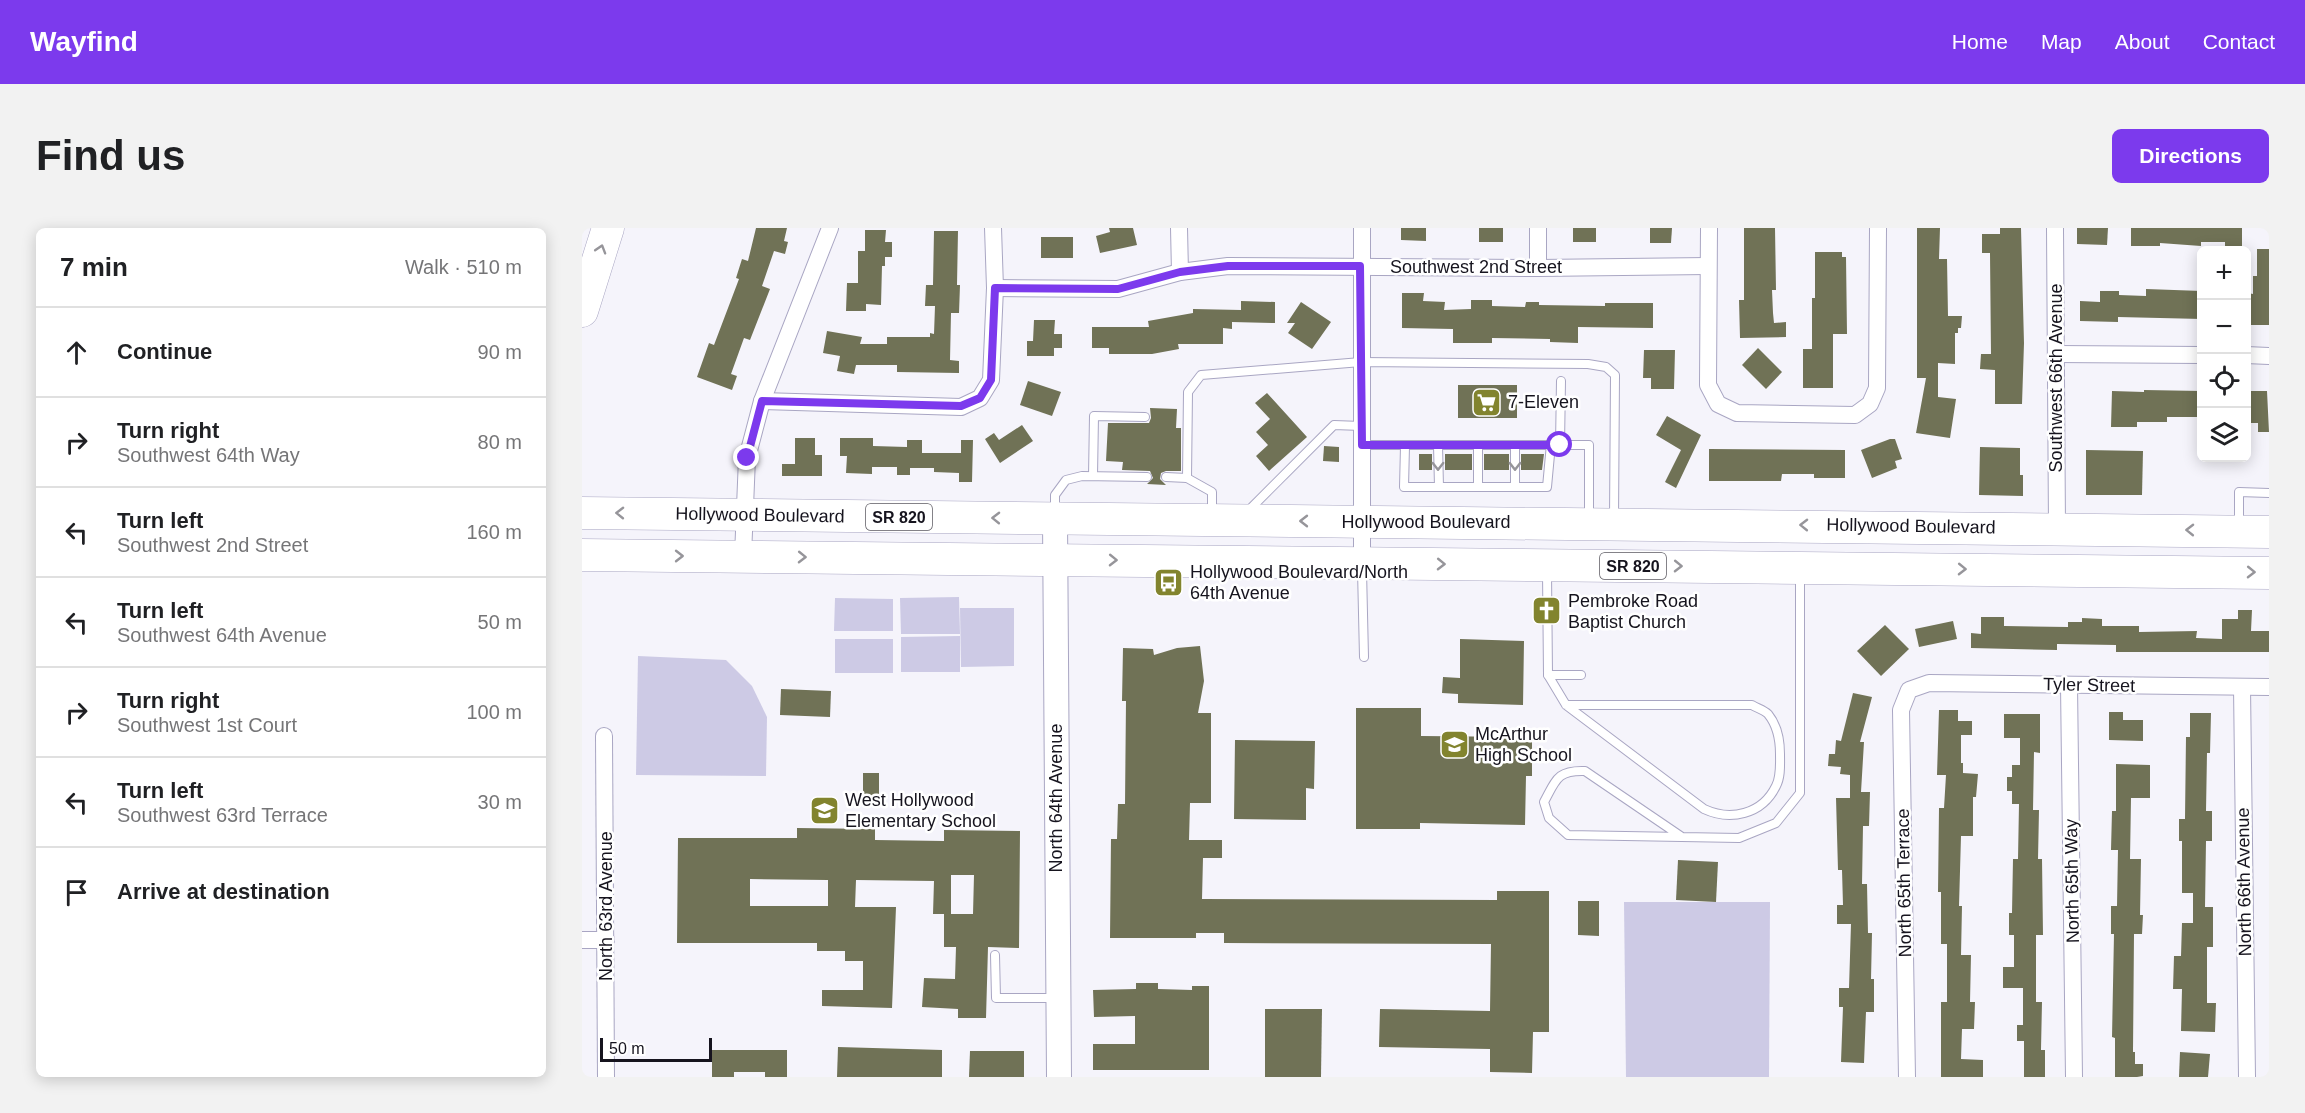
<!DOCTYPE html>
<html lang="en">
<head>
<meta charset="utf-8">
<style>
	:root { --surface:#fff; --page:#f2f2f2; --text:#202124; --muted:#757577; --line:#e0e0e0; --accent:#7c3aed }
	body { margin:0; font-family:Arial,sans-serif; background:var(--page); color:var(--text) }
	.controls { position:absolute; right:18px; top:18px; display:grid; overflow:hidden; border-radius:9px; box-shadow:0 3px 15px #0003 }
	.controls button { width:54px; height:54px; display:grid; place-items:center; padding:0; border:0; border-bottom:2px solid var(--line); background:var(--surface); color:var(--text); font:30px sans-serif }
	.scale { position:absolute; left:18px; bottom:15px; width:112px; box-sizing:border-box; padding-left:6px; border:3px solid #16141e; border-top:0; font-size:16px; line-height:21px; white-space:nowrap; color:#16141e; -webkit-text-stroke:4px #fff; paint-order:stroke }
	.stop { position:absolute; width:18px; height:18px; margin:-14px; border:4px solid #7c3aed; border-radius:50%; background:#fff }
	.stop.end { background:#7c3aed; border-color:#fff; box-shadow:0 2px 6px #0008 }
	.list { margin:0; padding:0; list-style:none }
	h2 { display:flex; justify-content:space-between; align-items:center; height:78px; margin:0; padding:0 24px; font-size:26px }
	h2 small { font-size:20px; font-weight:400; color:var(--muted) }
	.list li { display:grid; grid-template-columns:39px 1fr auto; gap:18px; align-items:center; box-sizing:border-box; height:90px; padding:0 24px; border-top:2px solid var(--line) }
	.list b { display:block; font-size:22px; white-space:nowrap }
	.list p { margin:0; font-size:20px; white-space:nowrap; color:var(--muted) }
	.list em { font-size:20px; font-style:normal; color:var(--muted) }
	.icon { flex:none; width:33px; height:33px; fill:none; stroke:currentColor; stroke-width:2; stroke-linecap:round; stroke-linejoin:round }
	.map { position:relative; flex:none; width:1687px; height:849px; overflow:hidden; border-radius:9px }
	header { display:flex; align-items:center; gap:36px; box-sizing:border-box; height:84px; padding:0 30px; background:var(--accent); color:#fff }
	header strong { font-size:28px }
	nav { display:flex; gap:33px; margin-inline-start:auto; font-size:21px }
	.intro { display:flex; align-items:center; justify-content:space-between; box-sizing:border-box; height:144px; padding:0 36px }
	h1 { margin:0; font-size:42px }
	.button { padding:15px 27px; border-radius:9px; background:var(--accent); color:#fff; font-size:21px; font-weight:700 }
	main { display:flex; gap:36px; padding:0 36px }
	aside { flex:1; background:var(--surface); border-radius:9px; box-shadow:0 3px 15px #0003 }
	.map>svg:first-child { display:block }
</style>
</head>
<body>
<header>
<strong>Wayfind</strong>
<nav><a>Home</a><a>Map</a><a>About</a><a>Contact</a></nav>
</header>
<div class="intro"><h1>Find us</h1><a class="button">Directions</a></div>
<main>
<aside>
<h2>7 min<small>Walk · 510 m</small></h2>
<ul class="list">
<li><svg class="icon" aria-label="ahead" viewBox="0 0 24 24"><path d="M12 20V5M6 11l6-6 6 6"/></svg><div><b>Continue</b></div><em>90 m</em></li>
<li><svg class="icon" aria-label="right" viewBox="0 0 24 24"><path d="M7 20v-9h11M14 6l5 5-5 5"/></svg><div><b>Turn right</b><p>Southwest 64th Way</p></div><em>80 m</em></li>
<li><svg class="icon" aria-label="left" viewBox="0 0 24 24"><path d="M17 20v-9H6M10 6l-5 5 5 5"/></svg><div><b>Turn left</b><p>Southwest 2nd Street</p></div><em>160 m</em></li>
<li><svg class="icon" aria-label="left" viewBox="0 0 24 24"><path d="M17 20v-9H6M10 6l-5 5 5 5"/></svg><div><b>Turn left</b><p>Southwest 64th Avenue</p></div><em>50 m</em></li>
<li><svg class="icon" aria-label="right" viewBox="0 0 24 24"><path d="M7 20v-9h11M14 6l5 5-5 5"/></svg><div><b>Turn right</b><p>Southwest 1st Court</p></div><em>100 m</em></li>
<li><svg class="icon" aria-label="left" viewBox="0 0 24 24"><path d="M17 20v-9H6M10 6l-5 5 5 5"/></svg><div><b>Turn left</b><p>Southwest 63rd Terrace</p></div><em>30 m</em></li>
<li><svg class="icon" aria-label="arrive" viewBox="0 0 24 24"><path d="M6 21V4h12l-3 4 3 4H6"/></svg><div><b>Arrive at destination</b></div></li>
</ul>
</aside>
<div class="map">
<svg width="1687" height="849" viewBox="0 0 1687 849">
	<rect width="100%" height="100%" fill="#f5f4fb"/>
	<!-- green -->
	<g fill="#cdcae5">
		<polygon points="377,369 378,406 319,406 318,370"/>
		<polygon points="253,370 311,371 311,403 252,403"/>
		<polygon points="378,380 432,380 432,438 379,439"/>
		<polygon points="378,408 378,444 319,444 319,409"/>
		<rect x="253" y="411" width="58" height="34"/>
		<polygon points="56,428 144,432 170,458 185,489 184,548 54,547"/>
		<polygon points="1042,674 1188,674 1187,849 1044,849"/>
	</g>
	<!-- building -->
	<g fill="#707256" fill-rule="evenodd">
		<polygon points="174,0 205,0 202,13 206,14 203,26 192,23 180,58 188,61 168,112 162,110 149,146 155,148 150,162 115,149 127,115 132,117 157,51 154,50 160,31 166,33"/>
		<polygon points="527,0 551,0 555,17 518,25 514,8 528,4"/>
		<polygon points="819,0 844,0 844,13 819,12"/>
		<rect x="897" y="0" width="24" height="14"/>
		<rect x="991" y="0" width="23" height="14"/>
		<polygon points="1068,0 1090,0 1089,15 1068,15"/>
		<polygon points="1162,0 1193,0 1194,62 1190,62 1191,85 1192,95 1204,94 1204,109 1158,110 1157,72 1162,72"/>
		<polygon points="1335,0 1358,0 1357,31 1365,31 1366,88 1380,88 1379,100 1376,100 1376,105 1373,105 1373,136 1356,135 1356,169 1374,171 1368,210 1334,205 1344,150 1335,150"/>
		<polygon points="1418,0 1439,0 1442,115 1440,176 1413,176 1413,142 1398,141 1399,126 1409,126 1408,25 1400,25 1400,6 1418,6"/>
		<polygon points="1495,0 1526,0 1525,17 1495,16"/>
		<polygon points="1549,0 1660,0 1660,19 1643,19 1643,14 1619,14 1619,18 1578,15 1578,18 1549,18"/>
		<polygon points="283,2 304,2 303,14 310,14 310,29 303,29 303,38 300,38 299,77 284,76 284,83 264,83 265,55 276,55 276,23 283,23"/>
		<polygon points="352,3 376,3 375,57 378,57 377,85 369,85 368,132 377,133 377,145 315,144 315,137 274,137 272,146 255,143 258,128 241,125 245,103 280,109 278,116 305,116 305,109 348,109 348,105 352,106 353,78 343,78 344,57 351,57"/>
		<rect x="459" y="9" width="32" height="21"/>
		<polygon points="1675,21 1687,21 1687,97 1666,97 1666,65 1671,66 1671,48 1675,48"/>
		<polygon points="1233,24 1260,24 1260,29 1264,29 1265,106 1251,106 1251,160 1221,160 1221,121 1230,121 1230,70 1233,70"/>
		<polygon points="1564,61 1620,63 1620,91 1536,89 1536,94 1498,93 1498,73 1518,74 1518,63 1537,63 1537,67 1564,68"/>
		<polygon points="820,65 842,65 841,73 863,74 862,82 889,81 889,72 910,72 910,78 943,79 944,74 957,74 957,77 1023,78 1023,75 1071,75 1071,100 996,99 996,115 968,114 968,111 910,110 910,115 871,115 871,101 820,100"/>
		<polygon points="659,73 693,74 693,95 650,94 650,101 641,100 641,116 596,116 597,121 570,126 527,126 527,120 510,120 510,99 567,99 566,93 611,85 611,81 659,82"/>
		<polygon points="719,74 749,94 730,121 706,105 713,95 705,95"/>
		<polygon points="452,92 473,92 472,106 480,106 480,120 472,120 472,128 445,128 445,113 451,113"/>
		<polygon points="1176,120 1200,144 1184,161 1160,137"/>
		<polygon points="1062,122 1093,122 1092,161 1069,161 1069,150 1061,150"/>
		<polygon points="446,153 479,164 470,188 438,177"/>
		<rect x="876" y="157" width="59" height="33"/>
		<polygon points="1562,162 1620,163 1620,189 1585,189 1585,194 1555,194 1555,199 1529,199 1530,163 1562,164"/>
		<polygon points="1665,163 1685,163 1687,204 1676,204 1676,195 1665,195"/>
		<polygon points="685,165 725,209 687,243 674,228 686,217 674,204 688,191 673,175"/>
		<polygon points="568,180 595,181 594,200 599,200 599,243 584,243 579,245 578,251 584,257 565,256 571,250 568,243 540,242 541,234 524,233 526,195 567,195 569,190"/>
		<polygon points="1085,188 1119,207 1094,260 1083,254 1099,222 1074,207"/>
		<polygon points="440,197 451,213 418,235 403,211 412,205 417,212"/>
		<polygon points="213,210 233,210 233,227 240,227 240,248 200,248 200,236 213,236"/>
		<polygon points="258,210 291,210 291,218 325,219 325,212 340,212 340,225 379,225 379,212 391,212 390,254 377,254 377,245 352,244 352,240 328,240 328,247 315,247 315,239 290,239 290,246 264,245 265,228 258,228"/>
		<polygon points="1308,211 1313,211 1320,231 1313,233 1315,240 1290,250 1279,222"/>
		<polygon points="742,218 757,219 757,234 741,233"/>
		<polygon points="1398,219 1438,220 1438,247 1441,247 1441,268 1397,267"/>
		<polygon points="1127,221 1263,222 1263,250 1232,250 1232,246 1200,246 1199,253 1127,253"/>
		<polygon points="1504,222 1561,223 1560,267 1504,267"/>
		<rect x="837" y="226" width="13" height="16"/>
		<rect x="863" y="226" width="27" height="16"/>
		<rect x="902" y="226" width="25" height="16"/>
		<polygon points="939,226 962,226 960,242 939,242"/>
		<polygon points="1656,382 1670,382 1669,403 1687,403 1687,424 1534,424 1534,417 1475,416 1475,422 1389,420 1389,405 1399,406 1399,389 1422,389 1422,398 1486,399 1486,394 1500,394 1500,390 1520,391 1520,398 1557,398 1557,404 1615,403 1614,410 1640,411 1640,391 1656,391"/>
		<polygon points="1371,393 1375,411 1337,419 1333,401"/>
		<polygon points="1303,397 1327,421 1299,448 1275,423"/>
		<polygon points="878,411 942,413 941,477 876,475 876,466 860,465 861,449 878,450"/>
		<polygon points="618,418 622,453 616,485 629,485 629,575 608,575 607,612 640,612 640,630 621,630 620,671 915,672 915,663 967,663 967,804 951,804 950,845 908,844 908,821 797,819 798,781 908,783 909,716 642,715 642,705 614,705 614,710 528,710 529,611 535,611 536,576 543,576 544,473 540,473 541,420 571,421 572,427 595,420"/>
		<polygon points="199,461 249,463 248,489 198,487"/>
		<polygon points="1271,465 1290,469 1278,514 1282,514 1279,564 1288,564 1287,598 1281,598 1280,656 1285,656 1286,705 1290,705 1289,751 1292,751 1292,784 1284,784 1282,835 1259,834 1261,779 1257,779 1257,760 1267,760 1269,696 1255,696 1255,677 1261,677 1260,642 1256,642 1254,570 1268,570 1268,547 1258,546 1259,539 1246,538 1247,526 1253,526 1254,512 1259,513"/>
		<polygon points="774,480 839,480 839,508 950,509 950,548 944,548 943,597 838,595 838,601 774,601"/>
		<polygon points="1357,482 1376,482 1376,493 1390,493 1390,507 1379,507 1379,535 1381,535 1381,545 1396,546 1394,569 1391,569 1391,608 1379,608 1377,678 1380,678 1379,727 1389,727 1388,774 1393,774 1392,801 1380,801 1379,831 1401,832 1401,849 1359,849 1359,774 1365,774 1365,716 1359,716 1359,664 1356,664 1357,580 1362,580 1364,547 1355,547"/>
		<polygon points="1527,484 1541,484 1541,492 1561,492 1561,513 1527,512"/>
		<polygon points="1608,485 1629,485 1628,525 1625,525 1624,583 1630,583 1630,613 1624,613 1623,679 1631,679 1631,719 1625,719 1625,775 1634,775 1633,804 1599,803 1600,761 1591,761 1592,728 1599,728 1600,695 1611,695 1611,665 1600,665 1600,613 1597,613 1597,591 1603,591 1604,509 1608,509"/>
		<polygon points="1422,486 1458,486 1458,525 1452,524 1451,582 1457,582 1456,631 1460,631 1461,707 1454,707 1454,774 1460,774 1459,822 1463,822 1463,849 1442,849 1442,813 1435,813 1435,797 1441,797 1441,760 1421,760 1421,739 1432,739 1432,707 1427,707 1427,685 1430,685 1431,631 1436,631 1437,576 1430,576 1430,563 1425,563 1425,549 1430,549 1430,537 1438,537 1438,510 1422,510"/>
		<polygon points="653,512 733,513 732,561 724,560 724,592 652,591"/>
		<polygon points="1534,536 1568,537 1568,570 1549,570 1548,631 1559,631 1558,687 1561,687 1560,706 1552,706 1551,824 1553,824 1553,836 1561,836 1561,848 1555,849 1533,849 1533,810 1530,809 1532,706 1529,706 1529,678 1535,678 1536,622 1529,622 1530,583 1534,583"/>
		<rect x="281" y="545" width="16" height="32"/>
		<path d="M215 600 293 601V612L362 613V602L438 603 437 720 406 719 404 790H376V781L340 779 342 750 373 751 374 719H362V686H351L352 653 274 652 273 679H314L310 780 240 778V762H281V733H263V723H235V715H95L96 610H215ZM369 647H392L391 686H369ZM168 651 246 652V678H168Z"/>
		<polygon points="1096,632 1136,634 1134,674 1094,672"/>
		<polygon points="996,673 1017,673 1017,708 996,707"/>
		<polygon points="554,755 576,755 576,761 610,762 610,758 627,758 627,842 511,842 511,816 553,816 553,788 512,789 511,762 554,761"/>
		<polygon points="683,781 740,781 739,849 683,849"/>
		<polygon points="256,819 360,822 360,849 255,849"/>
		<polygon points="130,822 205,822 205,849 183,849 183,844 152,844 152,849 130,849"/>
		<polygon points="388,823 442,823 442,849 387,849"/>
		<polygon points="1598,824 1628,826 1626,849 1597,849"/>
	</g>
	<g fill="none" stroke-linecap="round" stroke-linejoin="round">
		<defs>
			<g id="lane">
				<polyline points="780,217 1007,217 1007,289"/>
				<polyline points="856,217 857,259"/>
				<polyline points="933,217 933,259"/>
				<polyline points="978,217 979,153"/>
				<polyline points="823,218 822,259 965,259 969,216"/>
				<polyline points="511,248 512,188 563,189"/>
				<polyline points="584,249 605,250 630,264 630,286"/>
				<polyline points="605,250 606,164 619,147 779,134 1006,136 1024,139 1033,147 1032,292"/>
				<polyline points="896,259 896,217"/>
				<polyline points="666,283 752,197 779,198"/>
				<polyline points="473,285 473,267 484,252 500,248 565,249"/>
				<polyline points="1657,297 1657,264 1687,265"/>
				<polyline points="780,342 782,429"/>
				<path d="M965 344 966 447 984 477 1122 581C1148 593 1180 587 1194 558 1199 549 1198 536 1198 526 1198 512 1195 497 1186 486 1182 482 1175 480 1170 477H984"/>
				<polyline points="966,447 999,447"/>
				<path d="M1100 609 986 607 967 590 962 574C974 552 975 542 1003 543L1100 609 1157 610 1194 595 1218 565V346"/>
				<polyline points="413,727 414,770 475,770"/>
			</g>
			<g id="street">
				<polyline points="597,0 598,44"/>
				<polyline points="780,0 780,335"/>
				<polyline points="1127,0 1126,157 1136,176 1155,185 1273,187 1288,176 1295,160 1296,0"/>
				<polyline points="1473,0 1475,300"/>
				<polyline points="956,40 956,0"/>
				<polyline points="413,60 536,61 598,44 646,38 956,40 1126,38"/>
				<polyline points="1474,126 1620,127"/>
				<polyline points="1664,127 1687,128"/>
				<polyline points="180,173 379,179 398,170 409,152 413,60 411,0"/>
				<polyline points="161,328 165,230 180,173 248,0"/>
				<polyline points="1487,457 1492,849"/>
				<polyline points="1660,459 1665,849"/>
				<polyline points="22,508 24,849"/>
				<polyline points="0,712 24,712"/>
				<polyline points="1325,849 1319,482 1327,462 1347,455 1687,459"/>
			</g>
			<polyline id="secondary" points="473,291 477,849"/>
			<g id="highway">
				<polyline points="0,83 26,0"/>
				<polyline points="0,285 1687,304"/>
				<polyline points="0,327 1687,345"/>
			</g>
		</defs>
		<!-- lane casing -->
		<use href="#lane" stroke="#a9a6c3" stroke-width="10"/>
		<!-- street casing -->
		<use href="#street" stroke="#a9a6c3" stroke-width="18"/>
		<!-- secondary casing -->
		<use href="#secondary" stroke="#a9a6c3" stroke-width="26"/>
		<!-- highway casing -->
		<use href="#highway" stroke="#a9a6c3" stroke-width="33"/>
		<!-- lane -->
		<use href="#lane" stroke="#fff" stroke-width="8"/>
		<!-- street -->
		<use href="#street" stroke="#fff" stroke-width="16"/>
		<!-- secondary -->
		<use href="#secondary" stroke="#fff" stroke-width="24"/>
		<!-- highway -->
		<use href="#highway" stroke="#fff" stroke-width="32"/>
	</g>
	<!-- one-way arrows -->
	<defs><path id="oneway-chevron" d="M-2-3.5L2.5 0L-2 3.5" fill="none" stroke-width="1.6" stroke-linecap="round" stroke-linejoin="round" transform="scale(1.5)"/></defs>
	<g stroke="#96959a">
		<use href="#oneway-chevron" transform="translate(19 21) rotate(-73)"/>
		<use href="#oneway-chevron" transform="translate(856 238) rotate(90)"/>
		<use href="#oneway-chevron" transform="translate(933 238) rotate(90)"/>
		<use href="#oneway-chevron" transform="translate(38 285) rotate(-179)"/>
		<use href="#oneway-chevron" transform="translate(414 290) rotate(-179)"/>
		<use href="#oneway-chevron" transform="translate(722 293) rotate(-180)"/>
		<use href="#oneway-chevron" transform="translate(1222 297) rotate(-179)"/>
		<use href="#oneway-chevron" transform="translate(1608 302) rotate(-179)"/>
		<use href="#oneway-chevron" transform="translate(97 328)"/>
		<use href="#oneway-chevron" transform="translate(220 329) rotate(1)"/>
		<use href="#oneway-chevron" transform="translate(531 332) rotate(1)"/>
		<use href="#oneway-chevron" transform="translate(859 336) rotate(1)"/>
		<use href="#oneway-chevron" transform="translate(1096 338) rotate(1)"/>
		<use href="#oneway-chevron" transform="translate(1380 341) rotate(1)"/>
		<use href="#oneway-chevron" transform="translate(1669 344) rotate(1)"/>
	</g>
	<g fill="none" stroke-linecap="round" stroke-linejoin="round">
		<!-- route -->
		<polyline stroke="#7c3aed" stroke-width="8" points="165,230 180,173 379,178 398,170 409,152 413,60 536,61 598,44 646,38 778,38 780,217 978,217"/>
	</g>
	<!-- icons -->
	<defs>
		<symbol id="supermarket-square" viewBox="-11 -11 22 22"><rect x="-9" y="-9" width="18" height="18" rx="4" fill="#82842e" stroke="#fff"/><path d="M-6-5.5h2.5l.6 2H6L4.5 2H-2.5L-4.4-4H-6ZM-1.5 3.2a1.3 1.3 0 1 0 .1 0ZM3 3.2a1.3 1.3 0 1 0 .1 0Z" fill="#fff"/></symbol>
		<symbol id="bus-square" viewBox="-11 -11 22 22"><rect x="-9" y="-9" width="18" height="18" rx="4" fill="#82842e" stroke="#fff"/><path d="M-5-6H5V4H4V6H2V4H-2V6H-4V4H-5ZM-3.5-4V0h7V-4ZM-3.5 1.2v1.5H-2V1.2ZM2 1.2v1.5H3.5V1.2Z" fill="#fff"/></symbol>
		<symbol id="church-square" viewBox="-11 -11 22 22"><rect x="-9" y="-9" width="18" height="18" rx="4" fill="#82842e" stroke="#fff"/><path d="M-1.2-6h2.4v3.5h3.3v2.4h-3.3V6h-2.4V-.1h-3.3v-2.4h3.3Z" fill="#fff"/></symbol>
		<symbol id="school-square" viewBox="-11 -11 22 22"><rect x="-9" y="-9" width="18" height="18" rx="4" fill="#82842e" stroke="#fff"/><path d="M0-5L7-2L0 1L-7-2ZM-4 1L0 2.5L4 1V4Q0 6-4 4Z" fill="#fff"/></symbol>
	</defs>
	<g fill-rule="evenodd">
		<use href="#supermarket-square" x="888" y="158" width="33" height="33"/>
		<use href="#bus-square" x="570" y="338" width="33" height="33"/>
		<use href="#church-square" x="948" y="366" width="33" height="33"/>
		<use href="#school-square" x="856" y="500" width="33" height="33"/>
		<use href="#school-square" x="226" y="566" width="33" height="33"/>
	</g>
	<g text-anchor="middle" stroke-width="5" stroke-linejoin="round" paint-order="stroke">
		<!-- shield labels -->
		<g fill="#fff" stroke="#5c5a62" stroke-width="1.5">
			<rect x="284" y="276" width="66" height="26" rx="4.5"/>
			<rect x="1018" y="325" width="66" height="26" rx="4.5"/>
		</g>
		<g font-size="16" font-weight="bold" fill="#16141e">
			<text x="317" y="295">SR 820</text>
			<text x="1051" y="344">SR 820</text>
		</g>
		<!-- street labels -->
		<g font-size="18" fill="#16141e" stroke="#fff">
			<text x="894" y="45">Southwest 2nd Street</text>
			<text transform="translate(1474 150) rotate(-90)" y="6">Southwest 66th Avenue</text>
			<text transform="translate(178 287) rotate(1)" y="6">Hollywood Boulevard</text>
			<text x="844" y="300">Hollywood Boulevard</text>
			<text transform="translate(1329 298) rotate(1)" y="6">Hollywood Boulevard</text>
			<text transform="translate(1507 457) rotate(1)" y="6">Tyler Street</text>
			<text transform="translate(474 570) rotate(-90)" y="6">North 64th Avenue</text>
			<text transform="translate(1490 653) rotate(-91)" y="6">North 65th Way</text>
			<text transform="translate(1662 654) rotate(-91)" y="6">North 66th Avenue</text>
			<text transform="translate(1322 655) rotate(-91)" y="6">North 65th Terrace</text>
			<text transform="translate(24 678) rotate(-90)" y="6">North 63rd Avenue</text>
		</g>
		<!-- poi labels -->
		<g font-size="18" fill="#16141e" stroke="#fff" text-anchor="start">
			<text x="926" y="180">7-Eleven</text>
			<text x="608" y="350">Hollywood Boulevard/North<tspan x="608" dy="21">64th Avenue</tspan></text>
			<text x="986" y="379">Pembroke Road<tspan x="986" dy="21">Baptist Church</tspan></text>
			<text x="893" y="512">McArthur<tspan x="893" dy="21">High School</tspan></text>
			<text x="263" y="578">West Hollywood<tspan x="263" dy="21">Elementary School</tspan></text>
		</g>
	</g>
</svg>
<div class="controls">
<button>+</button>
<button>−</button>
<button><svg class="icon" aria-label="locate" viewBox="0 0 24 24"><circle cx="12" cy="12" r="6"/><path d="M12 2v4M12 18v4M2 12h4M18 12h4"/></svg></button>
<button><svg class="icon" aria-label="layers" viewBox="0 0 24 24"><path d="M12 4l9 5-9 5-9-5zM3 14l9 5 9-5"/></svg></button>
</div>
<div class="scale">50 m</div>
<div class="stop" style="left:978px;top:217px"></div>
<div class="stop end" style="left:165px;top:230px"></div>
</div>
</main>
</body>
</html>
